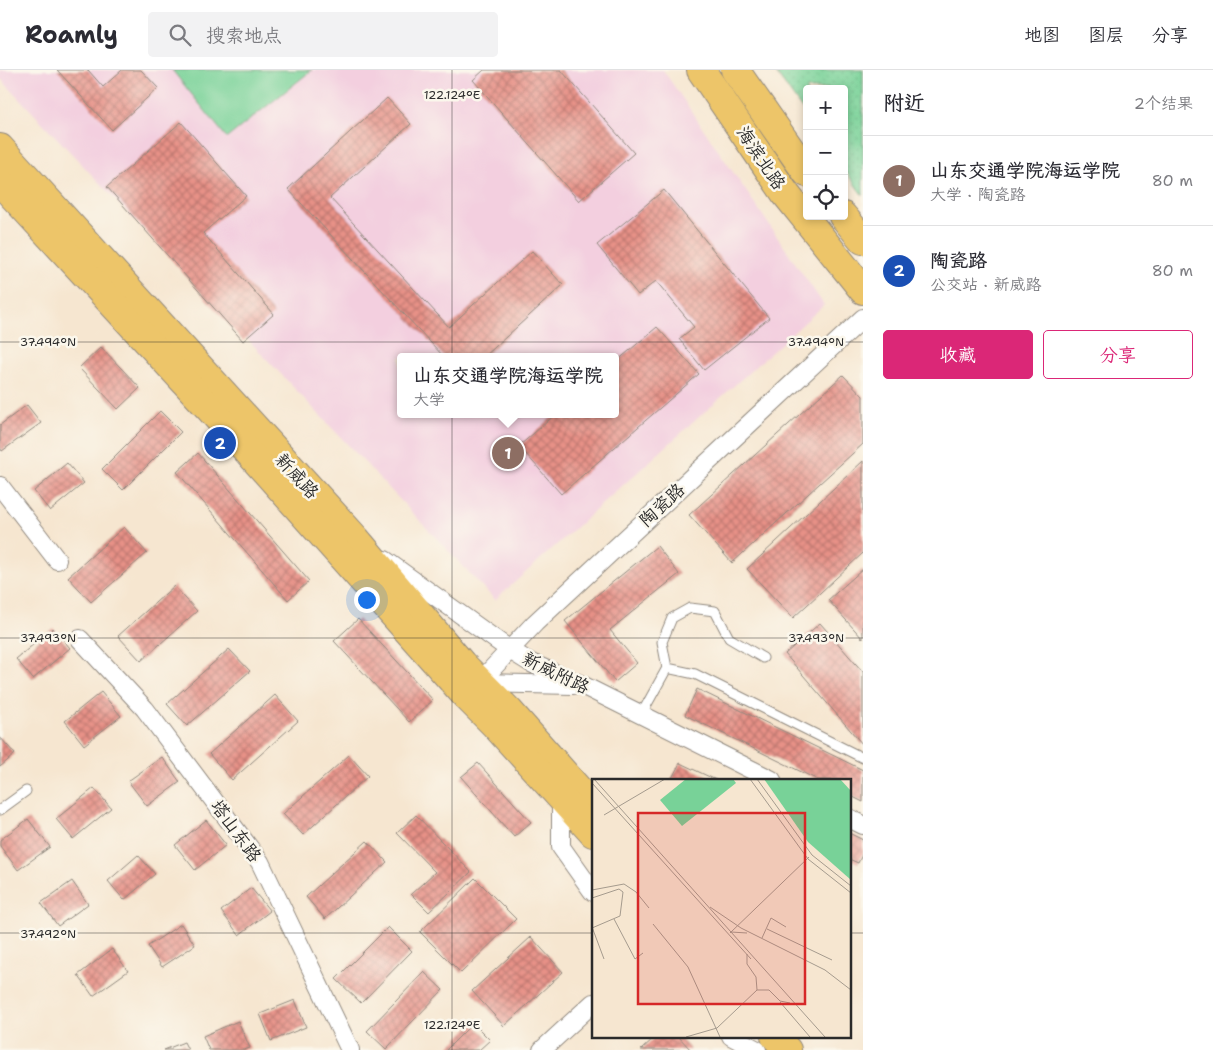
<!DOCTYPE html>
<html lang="zh">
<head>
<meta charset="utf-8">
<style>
	:root { --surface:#fff; --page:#f2f2f3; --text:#2b2b33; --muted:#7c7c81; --line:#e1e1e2; --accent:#db2777 }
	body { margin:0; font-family:"Shantell Sans","LXGW WenKai TC",sans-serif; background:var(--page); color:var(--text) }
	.controls { position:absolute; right:15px; top:15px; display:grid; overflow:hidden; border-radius:5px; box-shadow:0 2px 8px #0003 }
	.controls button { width:45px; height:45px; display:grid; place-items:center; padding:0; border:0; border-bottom:1px solid var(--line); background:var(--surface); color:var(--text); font:25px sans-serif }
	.you { position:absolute; left:366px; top:529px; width:18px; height:18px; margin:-12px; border:4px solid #fff; border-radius:50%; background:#1a73e8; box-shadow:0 0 0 8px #1a73e833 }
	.badge { display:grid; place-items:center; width:32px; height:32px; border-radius:50%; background:var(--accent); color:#fff; font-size:16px; font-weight:700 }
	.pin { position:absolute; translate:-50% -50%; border:2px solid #fff; box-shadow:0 1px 5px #0006 }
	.popup { position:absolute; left:397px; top:283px; width:222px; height:65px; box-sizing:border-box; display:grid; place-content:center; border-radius:5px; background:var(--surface); filter:drop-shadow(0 1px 4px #0005); font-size:16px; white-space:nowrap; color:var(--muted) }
	.popup b { font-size:19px; color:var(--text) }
	.popup::after { content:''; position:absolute; left:50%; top:100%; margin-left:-10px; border:10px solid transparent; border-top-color:var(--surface) }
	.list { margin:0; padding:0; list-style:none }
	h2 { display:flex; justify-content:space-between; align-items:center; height:65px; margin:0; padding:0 20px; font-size:21px }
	h2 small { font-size:16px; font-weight:400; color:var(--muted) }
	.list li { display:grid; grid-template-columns:32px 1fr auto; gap:15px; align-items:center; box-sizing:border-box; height:90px; padding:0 20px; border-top:1px solid var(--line) }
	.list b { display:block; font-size:19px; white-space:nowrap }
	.list p { margin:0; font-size:16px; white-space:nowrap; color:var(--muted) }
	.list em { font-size:16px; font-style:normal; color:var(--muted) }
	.actions { display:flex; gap:10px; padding:15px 20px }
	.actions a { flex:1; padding:11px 0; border:1px solid var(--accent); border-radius:5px; text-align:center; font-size:18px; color:var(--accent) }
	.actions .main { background:var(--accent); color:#fff }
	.icon { flex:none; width:28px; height:28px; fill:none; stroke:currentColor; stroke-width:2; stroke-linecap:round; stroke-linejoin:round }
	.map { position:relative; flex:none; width:863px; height:980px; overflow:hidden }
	header { display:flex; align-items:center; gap:30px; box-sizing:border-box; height:70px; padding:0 25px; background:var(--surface); border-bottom:1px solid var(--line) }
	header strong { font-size:24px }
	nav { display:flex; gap:28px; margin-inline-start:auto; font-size:18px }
	.search { width:350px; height:45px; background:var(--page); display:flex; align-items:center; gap:12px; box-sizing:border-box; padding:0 18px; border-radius:5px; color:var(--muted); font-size:19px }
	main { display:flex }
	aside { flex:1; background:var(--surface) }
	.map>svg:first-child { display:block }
</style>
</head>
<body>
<header>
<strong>Roamly</strong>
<div class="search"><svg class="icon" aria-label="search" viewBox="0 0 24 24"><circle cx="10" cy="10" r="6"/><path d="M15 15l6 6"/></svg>搜索地点</div>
<nav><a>地图</a><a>图层</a><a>分享</a></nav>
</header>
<main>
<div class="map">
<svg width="863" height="980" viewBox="0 0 863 980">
	<defs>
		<pattern id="park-dots" width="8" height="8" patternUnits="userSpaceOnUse" patternTransform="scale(1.25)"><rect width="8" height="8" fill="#78d298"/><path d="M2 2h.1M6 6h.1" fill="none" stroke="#68b483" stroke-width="1.8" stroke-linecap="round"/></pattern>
		<pattern id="building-cross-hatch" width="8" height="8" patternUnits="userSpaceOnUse" patternTransform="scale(1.25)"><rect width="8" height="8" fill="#e79187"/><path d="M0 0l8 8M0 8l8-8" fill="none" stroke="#bb776f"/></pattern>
	</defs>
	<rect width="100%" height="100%" fill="#fbf7ec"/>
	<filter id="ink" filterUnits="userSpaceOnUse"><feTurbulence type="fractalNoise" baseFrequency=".02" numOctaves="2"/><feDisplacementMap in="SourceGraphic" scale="10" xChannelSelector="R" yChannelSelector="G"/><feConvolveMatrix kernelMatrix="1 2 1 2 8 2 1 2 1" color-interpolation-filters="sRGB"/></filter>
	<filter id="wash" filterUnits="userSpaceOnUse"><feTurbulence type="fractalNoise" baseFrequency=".0096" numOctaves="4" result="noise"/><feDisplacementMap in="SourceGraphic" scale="20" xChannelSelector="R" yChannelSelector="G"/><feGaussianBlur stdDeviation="1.12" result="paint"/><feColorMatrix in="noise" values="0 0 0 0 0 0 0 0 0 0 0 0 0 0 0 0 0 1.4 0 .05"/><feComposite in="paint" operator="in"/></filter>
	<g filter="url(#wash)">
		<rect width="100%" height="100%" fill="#f6e6d0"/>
		<!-- built -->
		<path fill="#f3cfdf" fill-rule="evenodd" d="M0 0H663L824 235 495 530 0 8ZM400 287H616V344H400Z"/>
		<!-- park -->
		<polygon fill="url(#park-dots)" stroke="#527e62" points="774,0 863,0 863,126 844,99 844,19 807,19 807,46"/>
		<!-- pitch -->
		<polygon fill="#78d298" stroke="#527e62" points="172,0 312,0 227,68"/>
		<g id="blocks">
			<!-- building -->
			<g fill="url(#building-cross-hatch)">
				<polygon points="57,0 88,0 103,17 122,0 141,0 158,18 112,60"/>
				<polygon points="484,0 561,0 634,83 579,131 473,10"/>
				<polygon points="387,28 411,54 330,128 449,257 532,181 563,215 484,287 444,287 288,119"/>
				<polygon points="181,52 246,126 203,163 274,244 243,271 107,117"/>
				<polygon points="664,120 769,248 704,300 679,269 694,257 656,211 638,225 597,175"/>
				<polygon points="657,257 699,304 561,424 519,376 556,344 616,344 616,292"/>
				<polygon points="101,277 140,318 118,339 79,298"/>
				<polygon points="843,305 863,326 863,374 732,493 689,445"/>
				<polygon points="27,335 41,353 2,381 0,378 0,355"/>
				<polygon points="160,341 181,362 123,420 102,399"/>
				<polygon points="198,383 309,511 288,530 177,402"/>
				<polygon points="863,391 863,483 793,548 747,499"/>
				<polygon points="67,393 84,413 50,441 34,421"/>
				<polygon points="124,457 147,483 91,532 68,507"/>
				<polygon points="657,476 679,504 610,560 637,593 615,612 565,551"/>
				<polygon points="863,499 863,569 828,530"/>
				<polygon points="174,516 197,541 141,591 118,566"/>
				<polygon points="358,549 433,630 409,652 334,571"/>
				<polygon points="820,553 863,602 863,675 785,584"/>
				<polygon points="53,558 70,578 33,609 16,589"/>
				<polygon points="229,579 250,601 187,656 167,634"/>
				<polygon points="697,619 863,700 863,732 849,725 849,710 818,710 685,645"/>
				<polygon points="101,622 121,646 84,675 65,651"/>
				<polygon points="275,625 298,651 232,710 209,684"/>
				<polygon points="0,667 15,684 0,697"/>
				<polygon points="349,685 368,706 303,765 283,744"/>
				<polygon points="162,687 180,712 147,736 128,711"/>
				<polygon points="478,693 531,752 514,767 461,707"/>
				<polygon points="680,693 716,710 671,710"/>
				<polygon points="94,718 111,738 73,769 56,749"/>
				<polygon points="416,745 471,802 429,842 411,824 435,802 397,763"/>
				<polygon points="28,749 50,777 18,800 0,776 0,770"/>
				<polygon points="206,750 226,775 195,800 175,775"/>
				<polygon points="849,763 863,770 863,783 858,793 849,789"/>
				<polygon points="367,771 387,792 325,849 306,827"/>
				<polygon points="138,785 155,804 124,830 108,811"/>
				<polygon points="475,808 516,849 461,903 420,862"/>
				<polygon points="72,811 88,834 58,856 41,833"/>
				<polygon points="251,818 270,841 239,865 221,841"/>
				<polygon points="181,854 195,875 162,897 148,876"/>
				<polygon points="388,857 412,881 361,933 336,909"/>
				<polygon points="531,867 563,902 504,956 472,921"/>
				<polygon points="112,879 128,901 93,926 78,905"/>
				<polygon points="424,902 443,920 386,979 367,961"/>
				<polygon points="295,930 306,957 271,971 260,944"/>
				<polygon points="238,951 250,978 244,980 209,980 203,966"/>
				<polygon points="473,953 490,970 479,980 446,980"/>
				<polygon points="656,966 678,966 691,980 641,980"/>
				<polygon points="184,972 188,980 164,980"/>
			</g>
		</g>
	</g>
	<g filter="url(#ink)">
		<use href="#blocks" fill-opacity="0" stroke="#90887e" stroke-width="1"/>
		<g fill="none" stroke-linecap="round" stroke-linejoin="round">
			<defs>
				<g id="service">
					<polyline points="667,598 695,604 863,688"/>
					<polyline points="641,645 667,598 662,572 672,548 690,538 715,541 729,568 763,588"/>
					<polyline points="0,740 26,721"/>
				</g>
				<g id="minor">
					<polyline points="0,416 57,490"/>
					<polyline points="385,490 510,580 531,593 582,615 772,710"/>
					<polyline points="80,569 145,639 260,792 350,980"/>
					<polyline points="480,613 574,615"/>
					<polyline points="474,618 535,553 863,248"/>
					<polyline points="561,727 561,777 593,822"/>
					<polyline points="849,748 863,755"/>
					<polyline points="731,966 757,980"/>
					<polyline points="542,980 593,933"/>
				</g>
				<g id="primary">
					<polyline points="701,0 785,123 863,220"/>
					<polyline points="735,0 807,103"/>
					<polyline points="0,78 356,469 462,594 509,641 593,736"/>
					<polyline points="0,112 209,338 466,626 494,654 593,763"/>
					<polyline points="843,146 863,170"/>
					<polyline points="775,966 787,980"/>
				</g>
			</defs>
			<!-- service casing -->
			<use href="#service" stroke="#90887e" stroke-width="11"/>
			<!-- minor casing -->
			<use href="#minor" stroke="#90887e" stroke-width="20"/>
			<!-- primary casing -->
			<use href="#primary" stroke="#90887e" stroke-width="30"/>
			<!-- service -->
			<use href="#service" stroke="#fff" stroke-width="9"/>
			<!-- minor -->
			<use href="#minor" stroke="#fff" stroke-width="18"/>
			<!-- primary -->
			<use href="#primary" stroke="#edc569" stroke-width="28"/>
		</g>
	</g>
	<!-- ticks -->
	<path fill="none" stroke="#2b2b2b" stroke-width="1" stroke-opacity="0.45" d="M452 0V980M0 272H863M0 568H863M0 863H593M849 863H863"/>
	<g text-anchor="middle" stroke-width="5" stroke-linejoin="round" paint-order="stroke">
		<!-- street labels -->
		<g font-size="18" fill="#2b2b2b" stroke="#fbf7ec">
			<text transform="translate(761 88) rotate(56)" y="6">海滨北路</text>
			<text transform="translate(297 406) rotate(47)" y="6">新威路</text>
			<text transform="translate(662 435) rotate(-43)" y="6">陶瓷路</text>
			<text transform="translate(556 603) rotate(26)" y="6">新威附路</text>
			<text transform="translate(236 761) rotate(54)" y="6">塔山东路</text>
		</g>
	</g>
	<!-- overview -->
	<g transform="translate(592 709)">
		<rect width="259" height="259" fill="#f6e6d0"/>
		<path d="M172 0H248L259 12V101L216 63Z" fill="#78d298"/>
		<path d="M94 0H141L144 4 90 47 68 21Z" fill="#78d298"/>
		<path fill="none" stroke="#a59b8e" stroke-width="1" d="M2 0 233 258M158 0 216 80 259 114M165 0 220 76 259 107M0 4 159 180M12 36 73 0M0 111 32 105 44 113 57 129M0 119 27 110 31 113 28 137 0 149M118 128 149 149 233 191 259 211M22 140 43 180 51 174M61 145 96 188 128 258M0 148 12 180M175 150 240 181M139 153 155 154M138 154 217 78M170 159 179 139 194 148M155 175V185L164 198 165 211M188 223 218 258M94 258 125 249 165 211H177L188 222 198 224"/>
		<path fill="#d62828" fill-opacity="0.15" stroke="#d62828" stroke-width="2.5" d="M46 34H213V225H46Z"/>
		<rect width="259" height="259" fill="none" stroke="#2b2b2b" stroke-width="2.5"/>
	</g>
	<g font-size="12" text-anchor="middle" fill="#2b2b2b" stroke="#fbf7ec" stroke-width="5" stroke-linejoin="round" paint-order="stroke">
		<text x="452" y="29">122.124°E</text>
		<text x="48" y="276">37.494°N</text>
		<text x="816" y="276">37.494°N</text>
		<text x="48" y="572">37.493°N</text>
		<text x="816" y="572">37.493°N</text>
		<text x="48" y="868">37.492°N</text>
		<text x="452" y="959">122.124°E</text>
	</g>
</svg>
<div class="controls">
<button>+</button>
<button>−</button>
<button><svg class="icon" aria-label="locate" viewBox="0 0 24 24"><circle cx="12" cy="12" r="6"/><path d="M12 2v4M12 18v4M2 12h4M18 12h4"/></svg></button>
</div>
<div class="you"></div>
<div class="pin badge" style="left:508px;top:383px;background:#8d6e63">1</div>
<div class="popup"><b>山东交通学院海运学院</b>大学</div>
<div class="pin badge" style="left:220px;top:373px;background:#1a4fb4">2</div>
</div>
<aside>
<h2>附近<small>2个结果</small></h2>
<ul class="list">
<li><span class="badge" style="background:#8d6e63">1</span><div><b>山东交通学院海运学院</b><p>大学 · 陶瓷路</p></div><em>80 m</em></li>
<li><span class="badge" style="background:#1a4fb4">2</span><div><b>陶瓷路</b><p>公交站 · 新威路</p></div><em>80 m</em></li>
</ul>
<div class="actions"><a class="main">收藏</a><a>分享</a></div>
</aside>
</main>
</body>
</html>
